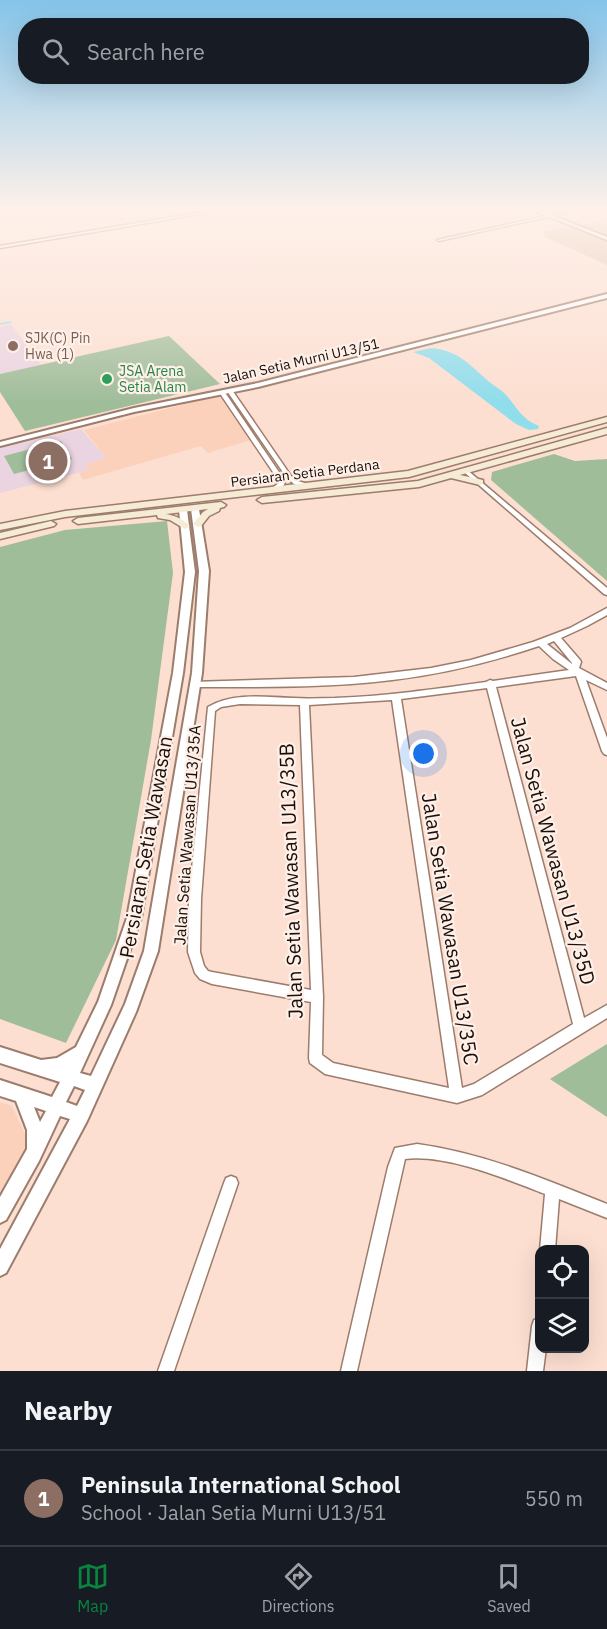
<!DOCTYPE html>
<html lang="en">
<head>
<meta charset="utf-8">
<style>
	:root { --surface:#171b24; --page:#20242c; --text:#f1f3f6; --muted:#9ea1a6; --line:#363941; --accent:#08853e }
	body { margin:0; font-family:"IBM Plex Sans",sans-serif; background:var(--page); color:var(--text) }
	.controls { position:absolute; right:18px; bottom:18px; display:grid; overflow:hidden; border-radius:12px; box-shadow:0 6px 24px #0002 }
	.controls button { width:54px; height:54px; display:grid; place-items:center; padding:0; border:0; border-bottom:2px solid var(--line); background:var(--surface); color:var(--text); font:30px sans-serif }
	.you { position:absolute; left:424px; top:754px; width:21px; height:21px; margin:-15px; border:4px solid #fff; border-radius:50%; background:#1a73e8; box-shadow:0 0 0 9px #1a73e833 }
	.badge { display:grid; place-items:center; width:39px; height:39px; border-radius:50%; background:var(--accent); color:#fff; font-size:20px; font-weight:700 }
	.pin { position:absolute; translate:-50% -50%; border:3px solid #fff; box-shadow:0 2px 6px #0006 }
	.list { margin:0; padding:0; list-style:none }
	h2 { display:flex; justify-content:space-between; align-items:center; height:78px; margin:0; padding:0 24px; font-size:26px }
	h2 small { font-size:20px; font-weight:400; color:var(--muted) }
	.list li { display:grid; grid-template-columns:39px 1fr auto; gap:18px; align-items:center; box-sizing:border-box; height:96px; padding:0 24px; border-top:2px solid var(--line) }
	.list b { display:block; font-size:22px; white-space:nowrap }
	.list p { margin:0; font-size:20px; white-space:nowrap; color:var(--muted) }
	.list em { font-size:20px; font-style:normal; color:var(--muted) }
	.icon { flex:none; width:33px; height:33px; fill:none; stroke:currentColor; stroke-width:2; stroke-linecap:round; stroke-linejoin:round }
	.map { position:relative; flex:none; width:607px; height:1371px; overflow:hidden }
	.search { position:absolute; background:var(--surface); box-shadow:0 6px 24px #0002; left:18px; right:18px; top:18px; height:66px; display:flex; align-items:center; gap:15px; box-sizing:border-box; padding:0 21px; border-radius:24px; color:var(--muted); font-size:22px }
	.sheet { height:174px; background:var(--surface) }
	nav { display:flex; justify-content:space-around; align-items:center; box-sizing:border-box; height:84px; border-top:2px solid var(--line); background:var(--surface); font-size:16px; color:var(--muted) }
	nav a { display:grid; justify-items:center; gap:3px }
	nav .on { color:var(--accent) }
	.map>svg:first-child { display:block }
</style>
</head>
<body>
<div class="map">
<svg width="607" height="1371" viewBox="0 0 607 1371">
	<rect width="100%" height="100%" fill="#fcdfd1"/>
	<!-- built -->
	<g fill="#fcd1bc">
		<polygon points="221,395 251,440 208,453 201,446 83,480 79,473 89,470 85,464 106,458 84,430"/>
		<polygon points="0,1102 12,1106 29,1143 0,1196"/>
	</g>
	<!-- education -->
	<g fill="#ebd4e1">
		<polygon points="11,324 41,365 0,374 0,327"/>
		<polygon points="81,429 106,458 85,464 89,470 0,493 0,448"/>
	</g>
	<!-- green -->
	<g fill="#a0bd9a">
		<polygon points="169,336 220,384 25,431 0,392 0,374"/>
		<polygon points="61,441 72,459 14,474 4,456"/>
		<polygon points="554,454 575,461 607,459 607,581 491,480 492,472"/>
		<polygon points="167,521 173,573 151,740 116,940 66,1043 0,1019 0,547 65,530"/>
		<polygon points="607,1044 607,1117 550,1079"/>
	</g>
	<!-- water -->
	<path fill="#90ddec" d="M431 348C457 350 468 363 487 380 491 384 497 387 502 391 517 405 518 417 539 426L538 429 529 430 516 424 429 358 413 352Z"/>
	<g fill="none" stroke-linecap="round" stroke-linejoin="round">
		<!-- stream -->
		<polyline stroke="#90ddec" stroke-width="1.5" points="0,324 11,322"/>
	</g>
	<!-- building -->
	<g fill="#dbc1a7">
		<polygon points="599,221 607,224 607,235 583,225"/>
		<polygon points="561,228 572,228 607,242 607,265 543,236 547,235 541,232"/>
	</g>
	<g fill="none" stroke-linecap="round" stroke-linejoin="round">
		<defs>
			<g id="minor">
				<polygon points="215,210 223,210 0,248 0,246"/>
				<polygon points="573,210 579,210 439,241 437,240"/>
				<polygon points="228,390 232,390 291,476 298,481 311,485 311,487 294,484 287,478 227,391"/>
				<polygon points="220,391 224,391 285,481 284,485 273,492 269,492 268,491 279,483 279,481 219,392"/>
				<polygon points="466,469 607,588 607,595 604,594 464,472 464,470"/>
				<path d="M607 608V615L587 626 561 638 580 660 581 662 579 668 607 683V690L586 680 607 738V755L604 754 602 751 576 676 496 687 584 1018 607 1005V1018L482 1095 457 1103 325 1074 310 1063 309 1058 311 1002 212 984 200 979 195 973 188 952 189 899 208 707C233 692 266 697 294 698 307 699 321 698 335 698 386 696 436 689 486 682L490 680 493 681 569 670 553 659 539 646C491 662 442 674 392 680 327 688 261 687 195 687L192 686 191 684 192 682 354 677 431 668 471 660 533 642 570 628ZM554 641 572 663V664L547 644ZM487 688 573 1024 474 1084 462 1088 401 699ZM392 700 449 1088 333 1063 322 1055 323 997 309 705ZM240 704 300 705 311 990 212 972 208 971 204 966 200 952 201 899 215 711 221 707Z"/>
				<path d="M417 1144C483 1153 545 1179 607 1204V1218L559 1199 555 1250H540L545 1194C506 1179 447 1154 405 1159L357 1371H341L388 1167 395 1148Z"/>
				<polygon points="231,1176 236,1178 238,1183 174,1371 158,1371 224,1183 226,1178"/>
				<polygon points="540,1318 540,1348 546,1348 543,1371 527,1371 532,1326 534,1320"/>
			</g>
			<g id="tertiary">
				<polygon points="533,210 538,210 607,237 607,240"/>
				<polygon points="607,294 607,298 258,387 134,412 0,446 0,442 134,408 258,383"/>
				<path d="M192 507H195L199 509 209 571 202 673 158 951 136 1012 87 1121 6 1273 0 1276V1249L70 1119 60 1116 39 1161 6 1220 0 1223V1197L27 1149V1130L16 1101 0 1096V1080L52 1097 60 1082 0 1063V1047L41 1060 57 1058 76 1047 98 1002 127 918 173 673 185 572 179 510 183 508 187 510 195 572 183 673 141 918 111 1005 80 1073 91 1076 125 1004 144 951 192 673 199 571 191 509ZM74 1086 85 1090 77 1106 66 1102ZM34 1107 46 1111 40 1122Z"/>
			</g>
			<g id="secondary">
				<polygon points="607,417 607,422 409,477 65,517 0,530 0,524 65,511 408,471"/>
				<polygon points="607,428 607,434 460,475 483,480 483,484 480,485 451,478 419,487 262,503 257,500 262,497 418,481"/>
				<path d="M221 502 226 505 224 507 220 508 219 511 209 516 201 526 198 527 193 524 203 512 208 509 166 514C176 516 183 519 190 526L185 529 170 520 158 518 157 515 78 524 73 521 78 518Z"/>
				<polygon points="51,521 56,524 54,526 0,539 0,533"/>
			</g>
		</defs>
		<!-- minor casing -->
		<use href="#minor" stroke="#9c7c6c" stroke-width="3"/>
		<!-- tertiary casing -->
		<use href="#tertiary" stroke="#9c7c6c" stroke-width="4"/>
		<!-- secondary casing -->
		<use href="#secondary" stroke="#9c7c6c" stroke-width="3"/>
		<!-- minor -->
		<use href="#minor" fill="#fff" fill-rule="evenodd"/>
		<!-- tertiary -->
		<use href="#tertiary" fill="#fff" fill-rule="evenodd"/>
		<!-- secondary -->
		<use href="#secondary" fill="#f6ebd5" fill-rule="evenodd"/>
	</g>
	<!-- sky -->
	<linearGradient id="sky" x2="0" y2="1"><stop stop-color="#85c4ea"/><stop offset="0.52" stop-color="#fef1ea"/><stop offset="1" stop-color="#fef1ea" stop-opacity="0"/></linearGradient>
	<rect width="607" height="402" fill="url(#sky)"/>
	<!-- markers -->
	<circle fill="#8d6e63" stroke="#fef0e8" stroke-width="2" cx="13" cy="346" r="6"/>
	<circle fill="#2e9e5b" stroke="#fef0e8" stroke-width="2" cx="107" cy="379" r="6"/>
	<g text-anchor="middle" stroke-width="4.5" stroke-linejoin="round" paint-order="stroke">
		<!-- far-education labels -->
		<g font-size="14" fill="#785e54" stroke="#fef0e8" text-anchor="start">
			<text x="25" y="343">SJK(C) Pin<tspan x="25" dy="16">Hwa (1)</tspan></text>
		</g>
		<!-- far-street labels -->
		<g font-size="14" fill="#1a0f09" stroke="#fef0e8">
			<text transform="translate(301 361) rotate(-13)" y="5">Jalan Setia Murni U13/51</text>
			<text transform="translate(305 473) rotate(-7)" y="5">Persiaran Setia Perdana</text>
		</g>
		<!-- far-leisure labels -->
		<g font-size="14" fill="#27864d" stroke="#fef0e8" text-anchor="start">
			<text x="119" y="376">JSA Arena<tspan x="119" dy="16">Setia Alam</tspan></text>
		</g>
		<!-- street labels -->
		<g font-size="16" fill="#1a0f09" stroke="#fef0e8">
			<text transform="translate(187 835) rotate(-86)" y="6">Jalan Setia Wawasan U13/35A</text>
		</g>
		<!-- near-street labels -->
		<g font-size="20" fill="#1a0f09" stroke="#fef0e8">
			<text transform="translate(146 847) rotate(-80)" y="7">Persiaran Setia Wawasan</text>
			<text transform="translate(553 851) rotate(75)" y="7">Jalan Setia Wawasan U13/35D</text>
			<text transform="translate(291 881) rotate(-92)" y="7">Jalan Setia Wawasan U13/35B</text>
			<text transform="translate(450 929) rotate(81)" y="7">Jalan Setia Wawasan U13/35C</text>
		</g>
	</g>
</svg>
<div class="controls">
<button><svg class="icon" aria-label="locate" viewBox="0 0 24 24"><circle cx="12" cy="12" r="6"/><path d="M12 2v4M12 18v4M2 12h4M18 12h4"/></svg></button>
<button><svg class="icon" aria-label="layers" viewBox="0 0 24 24"><path d="M12 4l9 5-9 5-9-5zM3 14l9 5 9-5"/></svg></button>
</div>
<div class="you"></div>
<div class="pin badge" style="left:48px;top:461px;background:#8d6e63">1</div>
<div class="search"><svg class="icon" aria-label="search" viewBox="0 0 24 24"><circle cx="10" cy="10" r="6"/><path d="M15 15l6 6"/></svg>Search here</div>
</div>
<section class="sheet">
<h2>Nearby<small></small></h2>
<ul class="list">
<li><span class="badge" style="background:#8d6e63">1</span><div><b>Peninsula International School</b><p>School · Jalan Setia Murni U13/51</p></div><em>550 m</em></li>
</ul>
</section>
<nav>
<a class="on"><svg class="icon" aria-label="map" viewBox="0 0 24 24"><path d="M3 6l6-2 6 2 6-2v14l-6 2-6-2-6 2zM9 4v14M15 6v14"/></svg>Map</a>
<a><svg class="icon" aria-label="directions" viewBox="0 0 24 24"><path d="M12 3l9 9-9 9-9-9zM9 14v-3h6M13 9l2 2-2 2"/></svg>Directions</a>
<a><svg class="icon" aria-label="saved" viewBox="0 0 24 24"><path d="M7 4h10v16l-5-4-5 4z"/></svg>Saved</a>
</nav>
</body>
</html>
